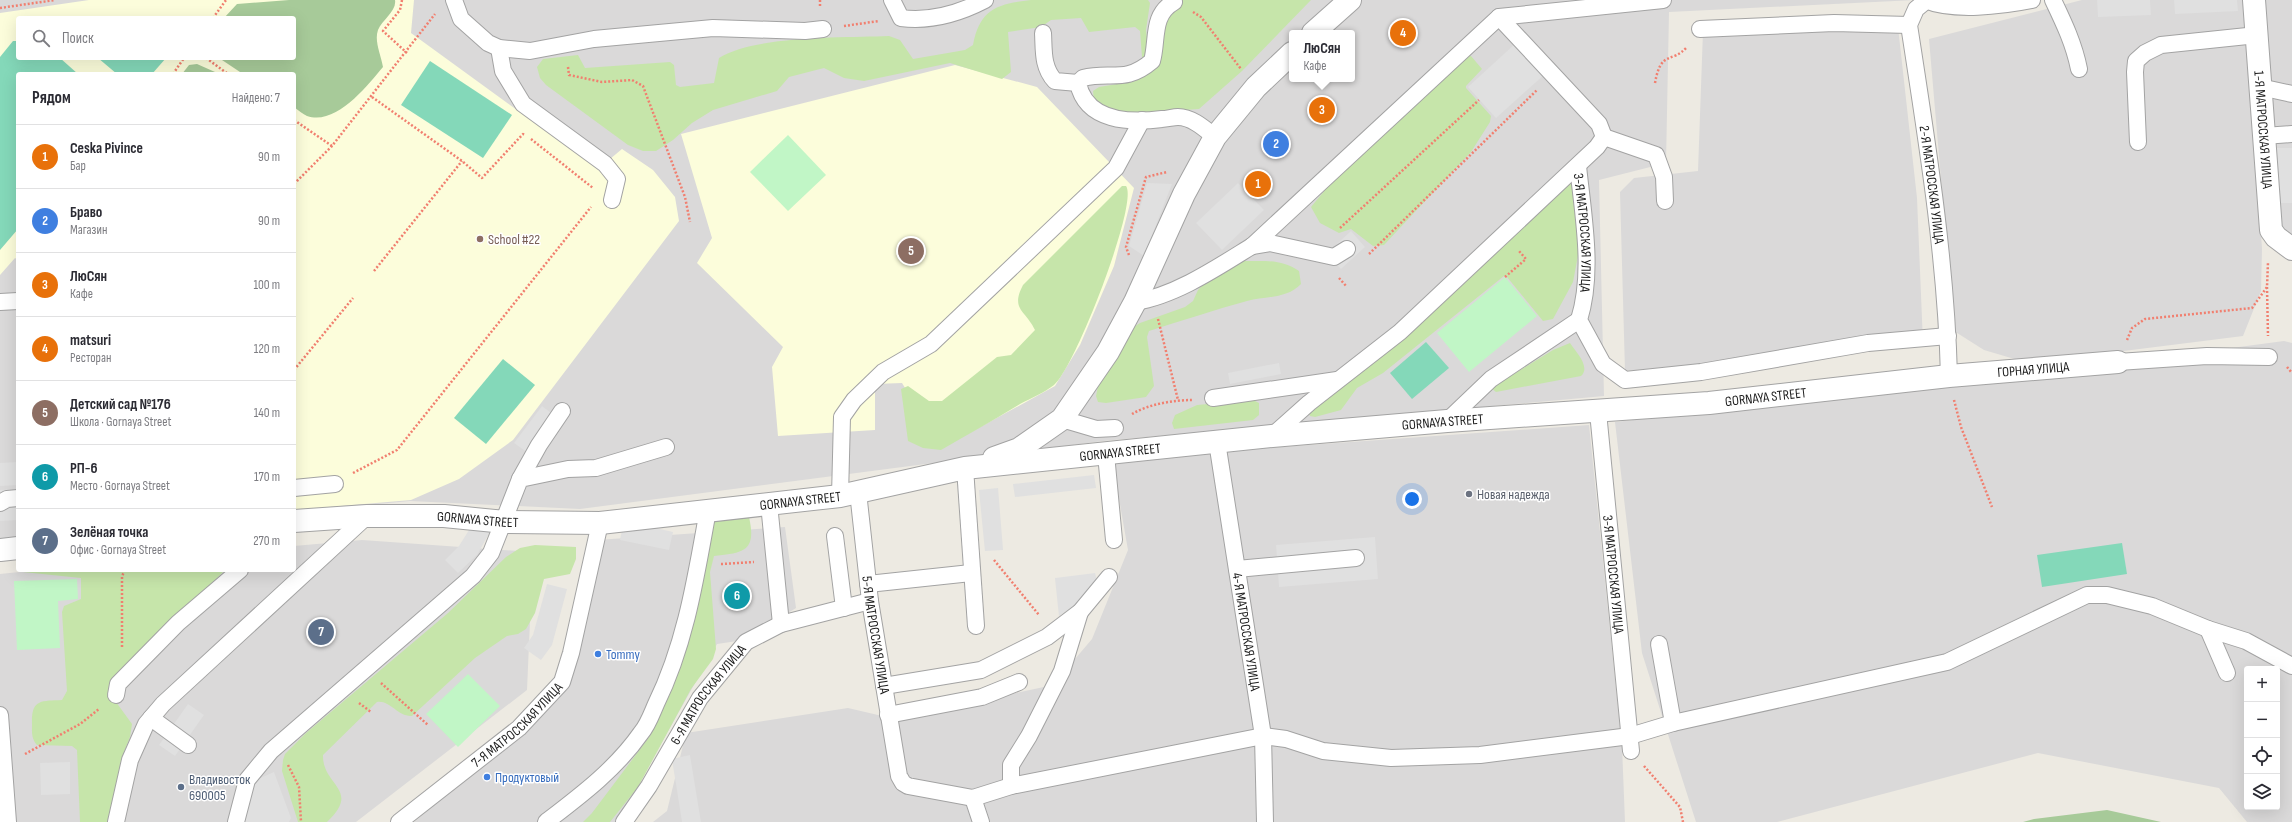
<!DOCTYPE html>
<html lang="ru">
<head>
<meta charset="utf-8">
<style>
	:root { --surface:#fff; --page:#f2f2f3; --text:#2b2b33; --muted:#7c7c81; --line:#e1e1e2; --accent:#b45309 }
	body { margin:0; font-family:"Sofia Sans Condensed",sans-serif; background:var(--page); color:var(--text) }
	.controls { position:absolute; right:12px; bottom:12px; display:grid; overflow:hidden; border-radius:4px; box-shadow:0 4px 16px #0002 }
	.controls button { width:36px; height:36px; display:grid; place-items:center; padding:0; border:0; border-bottom:1px solid var(--line); background:var(--surface); color:var(--text); font:20px sans-serif }
	.you { position:absolute; left:1412px; top:499px; width:14px; height:14px; margin:-10px; border:3px solid #fff; border-radius:50%; background:#1a73e8; box-shadow:0 0 0 6px #1a73e833 }
	.badge { display:grid; place-items:center; width:26px; height:26px; border-radius:50%; background:var(--accent); color:#fff; font-size:13px; font-weight:700 }
	.pin { position:absolute; translate:-50% -50%; border:2px solid #fff; box-shadow:0 1px 4px #0006 }
	.popup { position:absolute; left:1289px; top:30px; width:66px; height:52px; box-sizing:border-box; display:grid; place-content:center; border-radius:4px; background:var(--surface); filter:drop-shadow(0 1px 3px #0005); font-size:13px; white-space:nowrap; color:var(--muted) }
	.popup b { font-size:15px; color:var(--text) }
	.popup::after { content:''; position:absolute; left:50%; top:100%; margin-left:-8px; border:8px solid transparent; border-top-color:var(--surface) }
	.list { margin:0; padding:0; list-style:none }
	h2 { display:flex; justify-content:space-between; align-items:center; height:52px; margin:0; padding:0 16px; font-size:17px }
	h2 small { font-size:13px; font-weight:400; color:var(--muted) }
	.list li { display:grid; grid-template-columns:26px 1fr auto; gap:12px; align-items:center; box-sizing:border-box; height:64px; padding:0 16px; border-top:1px solid var(--line) }
	.list b { display:block; font-size:15px; white-space:nowrap }
	.list p { margin:0; font-size:13px; white-space:nowrap; color:var(--muted) }
	.list em { font-size:13px; font-style:normal; color:var(--muted) }
	.icon { flex:none; width:22px; height:22px; fill:none; stroke:currentColor; stroke-width:2; stroke-linecap:round; stroke-linejoin:round }
	.map { position:relative; flex:none; width:2292px; height:822px; overflow:hidden }
	.search { position:absolute; background:var(--surface); box-shadow:0 4px 16px #0002; left:16px; top:16px; width:280px; height:44px; display:flex; align-items:center; gap:10px; box-sizing:border-box; padding:0 14px; border-radius:4px; color:var(--muted); font-size:15px }
	.panel { position:absolute; background:var(--surface); box-shadow:0 4px 16px #0002; left:16px; top:72px; width:280px; height:500px; border-radius:4px }
	.map>svg:first-child { display:block }
</style>
</head>
<body>
<div class="map">
<svg width="2292" height="822" viewBox="0 0 2292 822">
	<rect width="100%" height="100%" fill="#edeae2"/>
	<!-- residential -->
	<g fill="#dad9d9" fill-rule="evenodd">
		<path d="M0 0H1915L1669 12 1666 163 1599 180 1604 396 1103 441 580 509 410 501 294 512V74H18V537L0 539ZM18 18H294V58H18ZM1292 33H1352V79H1292Z"/>
		<polygon points="2082,0 2247,0 2262,249 2261,291 2243,336 2028,363 1984,350 1954,331 1929,39"/>
		<polygon points="2263,0 2292,0 2292,240 2282,231"/>
		<polygon points="1898,27 1917,198 1923,343 1625,371 1620,192 1634,178 1698,171 1703,31"/>
		<path d="M2284 341 2292 343V822H2247L2219 788 2038 753 1777 822H1696L1642 653 1615 422 1937 387ZM2247 669H2277V807H2247Z"/>
		<polygon points="1589,425 1622,746 1625,822 653,822 667,811 686,733 848,708 895,719 1053,685 1092,639 1128,550 1112,459"/>
		<polygon points="785,527 796,608 744,640 717,644 617,822 414,822 544,714 597,540"/>
		<polygon points="362,540 533,552 527,690 356,822 0,822 0,574 39,570 294,570 294,546"/>
	</g>
	<!-- education -->
	<g fill="#fcfddb" fill-rule="evenodd">
		<path d="M89 0H414L411 33 598 169 622 149 653 170 675 197 679 221 513 440 459 479 411 500 294 510V74H18V260L15 258 0 275V13ZM18 18H294V58H18Z"/>
		<polygon points="955,65 1037,87 1134,188 1114,266 1080,345 1055,386 942,448 902,383 875,384 875,430 778,436 772,367 783,347 697,263 712,238 681,134"/>
	</g>
	<!-- grass -->
	<g fill="#c6e5aa">
		<path d="M1031 0H1148L1150 3 1146 30 1149 54 1145 60 1142 57 1140 31 1135 27 1089 32 1081 18 1051 20 1041 27 1008 32 1011 72 1002 79 950 63 864 81 844 78 824 68 789 77 777 91 713 110 692 123 673 140 656 151H643L628 145 546 85 540 78 537 67 543 59 578 55 585 68 670 62 674 65 676 85 680 87 714 83 719 58C756 35 845 38 889 36L900 40 913 59 965 50 973 45C980 9 997 4 1031 0Z"/>
		<polygon points="1177,0 1311,0 1242,71 1199,109 1124,114 1094,101 1093,91 1099,87 1135,81 1148,74 1161,30"/>
		<polygon points="1465,56 1471,56 1482,69 1466,86 1466,88 1491,116 1490,122 1471,152 1384,245 1373,246 1351,229 1339,233 1320,223 1311,207 1335,178"/>
		<polygon points="1572,183 1580,245 1573,282 1553,319 1543,321 1507,277 1504,276 1383,373 1357,388 1341,410 1315,417 1310,416 1309,413 1567,184"/>
		<path d="M1122 186H1126C1139 203 1074 370 1054 385 1044 393 1031 398 1020 404 994 420 967 435 941 450L923 448 908 441 901 389 908 386 929 401H942L997 357 1011 355 1035 330C1026 310 1010 310 1023 285Z"/>
		<path d="M1244 261C1265 261 1282 259 1299 271L1301 284C1287 299 1265 296 1247 301 1214 310 1181 321 1149 331L1147 337 1154 386 1146 397 1106 403 1098 402 1096 396 1098 386 1129 330 1140 323 1185 307 1193 301 1198 290 1207 280Z"/>
		<path d="M1570 343C1576 352 1591 367 1581 376L1496 392 1491 388 1553 350Z"/>
		<polygon points="1253,400 1259,403 1259,415 1253,420 1174,429 1172,423 1175,415 1197,405"/>
		<path d="M749 517C757 552 743 553 714 556L710 572 716 649 713 659 691 689 638 787 610 822H583L592 813 650 736 685 648 714 519Z"/>
		<path d="M535 545 576 547V559L570 574 544 579 535 613 526 629 518 634 507 636 475 658 412 716C398 717 390 700 377 702L323 755C322 786 362 789 327 822H298L282 771 283 760 285 754 306 733 448 613 506 557 520 548Z"/>
		<path d="M20 570H225L115 681 116 702 132 724 130 737 123 755 108 822H80L77 750 72 746 37 745C31 738 32 732 32 724 31 699 41 701 62 700L67 691 62 612 64 606 81 599V578L23 572Z"/>
	</g>
	<!-- forest -->
	<g fill="#a7ca99">
		<path d="M289 0H395C397 11 382 20 378 30 374 41 381 55 383 67 367 86 336 126 307 116 303 114 298 110 294 107V74H243L219 58H294V18H224L237 4Z"/>
		<polygon points="197,64 215,72 217,74 182,74 189,65"/>
		<polygon points="2107,810 2161,822 2023,822 2034,819"/>
	</g>
	<!-- park -->
	<g fill="#c1f6c6">
		<polygon points="788,135 826,175 788,211 750,172"/>
		<polygon points="1505,277 1537,316 1469,372 1437,333"/>
		<polygon points="77,579 78,599 58,601 60,648 17,650 14,581"/>
		<polygon points="468,674 500,706 458,747 426,714"/>
	</g>
	<!-- pitch -->
	<g fill="#84d8b9">
		<polygon points="13,41 18,41 18,58 60,58 78,74 18,74 18,229 0,250 0,57"/>
		<polygon points="98,58 166,58 152,74 117,74"/>
		<polygon points="430,61 512,115 483,158 401,105"/>
		<polygon points="1426,342 1449,368 1412,399 1390,373"/>
		<polygon points="503,359 535,385 486,444 454,418"/>
		<polygon points="2122,543 2127,574 2042,587 2037,555"/>
	</g>
	<!-- parking -->
	<g fill="#e0e0e0">
		<polygon points="2097,0 2150,0 2151,15 2098,17"/>
		<polygon points="2174,0 2237,0 2238,11 2175,14"/>
		<polygon points="1516,43 1545,74 1496,118 1468,87"/>
		<polygon points="2276,148 2292,148 2292,203 2277,203"/>
		<polygon points="1147,183 1172,184 1144,256 1129,246"/>
		<polygon points="1238,183 1264,210 1222,250 1196,223"/>
		<polygon points="1351,231 1365,247 1341,269 1326,254"/>
		<polygon points="1279,363 1281,374 1230,384 1228,373"/>
		<polygon points="542,406 555,416 528,453 514,443"/>
		<polygon points="18,462 18,485 0,486 0,463"/>
		<polygon points="1094,475 1096,488 1015,497 1013,484"/>
		<polygon points="998,488 1003,550 985,551 979,490"/>
		<polygon points="18,489 18,520 0,521 0,490"/>
		<polygon points="624,521 673,532 669,550 620,540"/>
		<polygon points="471,527 491,530 477,555 458,573 445,560 459,546"/>
		<polygon points="1375,537 1378,579 1279,587 1276,545"/>
		<polygon points="1095,573 1097,582 1078,603 1059,616 1055,578"/>
		<polygon points="547,584 567,589 552,645 541,660 524,648 533,635"/>
		<polygon points="188,704 204,715 175,756 159,745"/>
		<polygon points="690,755 701,822 682,822 672,759"/>
		<polygon points="70,762 70,794 41,795 40,763"/>
		<polygon points="274,772 291,818 289,822 241,822 252,782"/>
	</g>
	<g fill="none" stroke-linecap="round" stroke-linejoin="round">
		<defs>
			<g id="service">
				<polyline points="454,0 461,19 488,43 499,48 530,51 594,39 713,28 805,31 823,29"/>
				<path d="M892 0 901 18C931 22 958 14 985 0"/>
				<path d="M1925 0C1953 12 2002 6 2032 0"/>
				<path id="s1" d="M1927 0 1916 9 1909 25C1927 142 1946 258 1949 376"/>
				<path d="M2053 0C2064 23 2074 44 2079 69"/>
				<path d="M1174 2C1151 15 1158 40 1152 61 1125 84 1111 71 1083 78L1078 83C1086 122 1130 123 1162 119 1167 119 1173 117 1178 117 1192 117 1205 129 1215 137"/>
				<polyline points="1700,29 1834,23 1909,25"/>
				<path d="M1043 33C1044 50 1042 67 1055 81L1078 83"/>
				<polyline points="499,48 503,71 523,104 605,164 617,179 612,200"/>
				<polyline points="2260,87 2292,94"/>
				<polyline points="2264,136 2292,134"/>
				<polyline points="1604,137 1656,155 1664,177 1665,201"/>
				<polyline points="2138,142 2135,72 2136,61 2145,53 2161,45 2257,35"/>
				<path id="s2" d="M1578 166C1583 215 1594 272 1579 320L1603 364 1625 380 1701 372 1868 343 1948 336"/>
				<polyline points="1252,246 1270,243 1334,257 1347,249"/>
				<polyline points="0,302 18,301"/>
				<path d="M1135 302C1175 296 1218 267 1252 246L1499 17 1663 0"/>
				<polyline points="2118,362 2207,356 2269,357"/>
				<polyline points="1213,398 1337,380"/>
				<path id="s3" d="M1598 412 1631 751"/>
				<polyline points="1062,419 1096,429 1115,428"/>
				<polyline points="1447,421 1491,379 1579,320"/>
				<polyline points="1272,436 1309,403 1400,332 1597,147 1604,137 1599,124 1499,17"/>
				<path id="s4" d="M1217 442 1263 736 1265 822"/>
				<polyline points="1106,454 1114,540"/>
				<polyline points="965,468 976,626"/>
				<polyline points="520,479 539,445 562,411"/>
				<polyline points="294,488 335,484"/>
				<path id="s5" d="M858 492 870 601 899 776 903 783 908 786 973 798 1011 786 1263 736 1286 739 1323 751 1391 758 1480 755 1630 736 1673 723 1947 662 2087 595H2107L2152 606 2208 629 2246 641 2292 666"/>
				<polyline points="840,496 842,417 854,400 883,372 931,344 1116,168 1142,120"/>
				<polyline points="0,503 7,499 18,498"/>
				<polyline points="769,504 781,624"/>
				<polyline points="835,536 844,608"/>
				<polyline points="1237,569 1356,558"/>
				<polyline points="868,584 971,573"/>
				<polyline points="2208,629 2227,673"/>
				<polyline points="1659,644 1673,723"/>
				<polyline points="884,686 981,670 1047,637 1080,612 1109,577"/>
				<polyline points="116,695 118,684 178,623 240,570"/>
				<polyline points="0,715 8,822"/>
				<polyline points="888,715 982,697 1019,682"/>
				<polyline points="151,718 188,745"/>
				<polyline points="1011,786 1011,765 1029,736 1062,671 1080,612"/>
				<polyline points="973,798 981,822"/>
				<polyline points="116,822 130,760 146,724 163,704 367,516"/>
				<polyline points="236,822 247,780 271,751 473,576 491,553 520,479 568,469 596,468 666,447"/>
				<path id="s6" d="M399 822 519 728 562 682 571 653 600 523"/>
				<path d="M546 822C580 796 616 769 641 733 648 725 652 713 656 704 686 643 696 576 708 510"/>
				<path id="s7" d="M624 822 649 786 700 698 746 642 781 624 870 601"/>
			</g>
			<g id="minor">
				<path id="s8" d="M2254 0 2271 230 2276 237 2292 249"/>
				<polyline points="1313,33 1350,0"/>
				<polyline points="994,458 1019,449 1062,419 1108,352 1135,302 1184,194 1215,137 1256,87 1292,53"/>
				<path id="s9" d="M294 521 367 516H444L505 522 600 523 840 496 965 468 1272 436 1447 421 1709 403 1949 376 2118 362"/>
				<polyline points="0,550 18,548"/>
			</g>
		</defs>
		<!-- service casing -->
		<use href="#service" stroke="#a3a3a3" stroke-width="18"/>
		<!-- minor casing -->
		<use href="#minor" stroke="#a3a3a3" stroke-width="24"/>
		<!-- path -->
		<g stroke="#f17f6f" stroke-width="2.5" stroke-dasharray="2 2" stroke-linecap="butt">
			<polyline points="402,0 400,10 383,31 407,53"/>
			<polyline points="820,0 820,7"/>
			<polyline points="0,8 55,0"/>
			<polyline points="1193,12 1201,17 1241,69"/>
			<polyline points="213,18 226,0"/>
			<polyline points="844,26 879,21"/>
			<polyline points="206,58 228,74"/>
			<polyline points="568,67 569,75 602,82 632,80 643,86 685,197 690,222"/>
			<polyline points="173,74 184,58"/>
			<path d="M1655 83C1661 49 1672 64 1687 47"/>
			<polyline points="372,97 462,161 482,178 523,134 525,135"/>
			<polyline points="294,120 332,146"/>
			<polyline points="531,139 593,188"/>
			<polyline points="294,184 332,146 435,14"/>
			<polyline points="1340,228 1479,100"/>
			<polyline points="1369,254 1537,90"/>
			<polyline points="1129,255 1126,247 1146,177 1167,172"/>
			<polyline points="374,271 462,161"/>
			<polyline points="1505,277 1526,259 1519,251"/>
			<polyline points="1339,278 1347,287"/>
			<polyline points="2267,287 2268,336"/>
			<polyline points="1158,319 1178,400"/>
			<polyline points="2127,340 2132,328 2145,319 2252,308 2267,287 2268,262"/>
			<polyline points="2287,367 2292,373"/>
			<polyline points="294,370 353,298"/>
			<polyline points="1954,400 1961,427 1992,507"/>
			<path d="M1132 414C1149 404 1174 400 1193 400"/>
			<polyline points="353,473 397,450 591,207"/>
			<polyline points="994,560 1039,615"/>
			<polyline points="721,564 754,562"/>
			<polyline points="122,647 122,576 125,570"/>
			<polyline points="381,683 428,725"/>
			<polyline points="359,703 371,712"/>
			<polyline points="25,754 80,724 99,709"/>
			<polyline points="288,765 299,787 301,822"/>
			<polyline points="1644,766 1680,807 1683,822"/>
		</g>
		<!-- service -->
		<use href="#service" stroke="#fff" stroke-width="16"/>
		<!-- minor -->
		<use href="#minor" stroke="#fff" stroke-width="22"/>
	</g>
	<!-- markers -->
	<circle fill="#8d6e63" stroke="#fff" stroke-width="1.5" cx="480" cy="239" r="4"/>
	<circle fill="#6b7280" stroke="#fff" stroke-width="1.5" cx="1469" cy="494" r="4"/>
	<g fill="#3f7fe0" stroke="#fff" stroke-width="1.5">
		<circle cx="598" cy="654" r="4"/>
		<circle cx="487" cy="777" r="4"/>
	</g>
	<circle fill="#5c6f8a" stroke="#fff" stroke-width="1.5" cx="181" cy="787" r="4"/>
	<g text-anchor="middle" stroke-width="3" stroke-linejoin="round" paint-order="stroke">
		<!-- street labels -->
		<g font-size="14" fill="#1c1c1c" stroke="#fff">
			<text dy="5" stroke="none"><textPath href="#s8" startOffset="130">1-Я МАТРОССКАЯ УЛИЦА</textPath></text>
			<text dy="5" stroke="none"><textPath href="#s1" startOffset="193">2-Я МАТРОССКАЯ УЛИЦА</textPath></text>
			<text dy="5" stroke="none"><textPath href="#s2" startOffset="67">3-Я МАТРОССКАЯ УЛИЦА</textPath></text>
			<text dy="5" stroke="none"><textPath href="#s9" startOffset="1749">ГОРНАЯ УЛИЦА</textPath></text>
			<text dy="5" stroke="none"><textPath href="#s9" startOffset="1480">GORNAYA STREET</textPath></text>
			<text dy="5" stroke="none"><textPath href="#s9" startOffset="1156">GORNAYA STREET</textPath></text>
			<text dy="5" stroke="none"><textPath href="#s9" startOffset="832">GORNAYA STREET</textPath></text>
			<text dy="5" stroke="none"><textPath href="#s9" startOffset="508">GORNAYA STREET</textPath></text>
			<text dy="5" stroke="none"><textPath href="#s9" startOffset="184">GORNAYA STREET</textPath></text>
			<text dy="5" stroke="none"><textPath href="#s3" startOffset="163">3-Я МАТРОССКАЯ УЛИЦА</textPath></text>
			<text dy="5" stroke="none"><textPath href="#s4" startOffset="192">4-Я МАТРОССКАЯ УЛИЦА</textPath></text>
			<text dy="5" stroke="none"><textPath href="#s5" startOffset="144">5-Я МАТРОССКАЯ УЛИЦА</textPath></text>
			<text dy="5" stroke="none"><textPath href="#s7" startOffset="153">6-Я МАТРОССКАЯ УЛИЦА</textPath></text>
			<text dy="5" stroke="none"><textPath href="#s6" startOffset="153">7-Я МАТРОССКАЯ УЛИЦА</textPath></text>
		</g>
		<!-- education labels -->
		<g font-size="14" fill="#785e54" stroke="#fff" text-anchor="start">
			<text x="488" y="244">School #22</text>
		</g>
		<!-- worship labels -->
		<g font-size="14" fill="#5b616d" stroke="#fff" text-anchor="start">
			<text x="1477" y="499">Новая надежда</text>
		</g>
		<!-- shop labels -->
		<g font-size="14" fill="#366cbe" stroke="#fff" text-anchor="start">
			<text x="606" y="659">Tommy</text>
			<text x="495" y="782">Продуктовый</text>
		</g>
		<!-- service labels -->
		<g font-size="14" fill="#4e5e75" stroke="#fff" text-anchor="start">
			<text x="189" y="784">Владивосток<tspan x="189" dy="16">690005</tspan></text>
		</g>
	</g>
</svg>
<div class="controls">
<button>+</button>
<button>−</button>
<button><svg class="icon" aria-label="locate" viewBox="0 0 24 24"><circle cx="12" cy="12" r="6"/><path d="M12 2v4M12 18v4M2 12h4M18 12h4"/></svg></button>
<button><svg class="icon" aria-label="layers" viewBox="0 0 24 24"><path d="M12 4l9 5-9 5-9-5zM3 14l9 5 9-5"/></svg></button>
</div>
<div class="you"></div>
<div class="pin badge" style="left:1258px;top:184px;background:#e8710a">1</div>
<div class="pin badge" style="left:1276px;top:144px;background:#3f7fe0">2</div>
<div class="pin badge" style="left:1322px;top:110px;background:#e8710a">3</div>
<div class="popup"><b>ЛюСян</b>Кафе</div>
<div class="pin badge" style="left:1403px;top:33px;background:#e8710a">4</div>
<div class="pin badge" style="left:911px;top:251px;background:#8d6e63">5</div>
<div class="pin badge" style="left:737px;top:596px;background:#0f9aa8">6</div>
<div class="pin badge" style="left:321px;top:632px;background:#5c6f8a">7</div>
<div class="search"><svg class="icon" aria-label="search" viewBox="0 0 24 24"><circle cx="10" cy="10" r="6"/><path d="M15 15l6 6"/></svg>Поиск</div>
<section class="panel">
<h2>Рядом<small>Найдено: 7</small></h2>
<ul class="list">
<li><span class="badge" style="background:#e8710a">1</span><div><b>Ceska Pivince</b><p>Бар</p></div><em>90 m</em></li>
<li><span class="badge" style="background:#3f7fe0">2</span><div><b>Браво</b><p>Магазин</p></div><em>90 m</em></li>
<li><span class="badge" style="background:#e8710a">3</span><div><b>ЛюСян</b><p>Кафе</p></div><em>100 m</em></li>
<li><span class="badge" style="background:#e8710a">4</span><div><b>matsuri</b><p>Ресторан</p></div><em>120 m</em></li>
<li><span class="badge" style="background:#8d6e63">5</span><div><b>Детский сад №176</b><p>Школа · Gornaya Street</p></div><em>140 m</em></li>
<li><span class="badge" style="background:#0f9aa8">6</span><div><b>РП-6</b><p>Место · Gornaya Street</p></div><em>170 m</em></li>
<li><span class="badge" style="background:#5c6f8a">7</span><div><b>Зелёная точка</b><p>Офис · Gornaya Street</p></div><em>270 m</em></li>
</ul>
</section>
</div>
</body>
</html>
